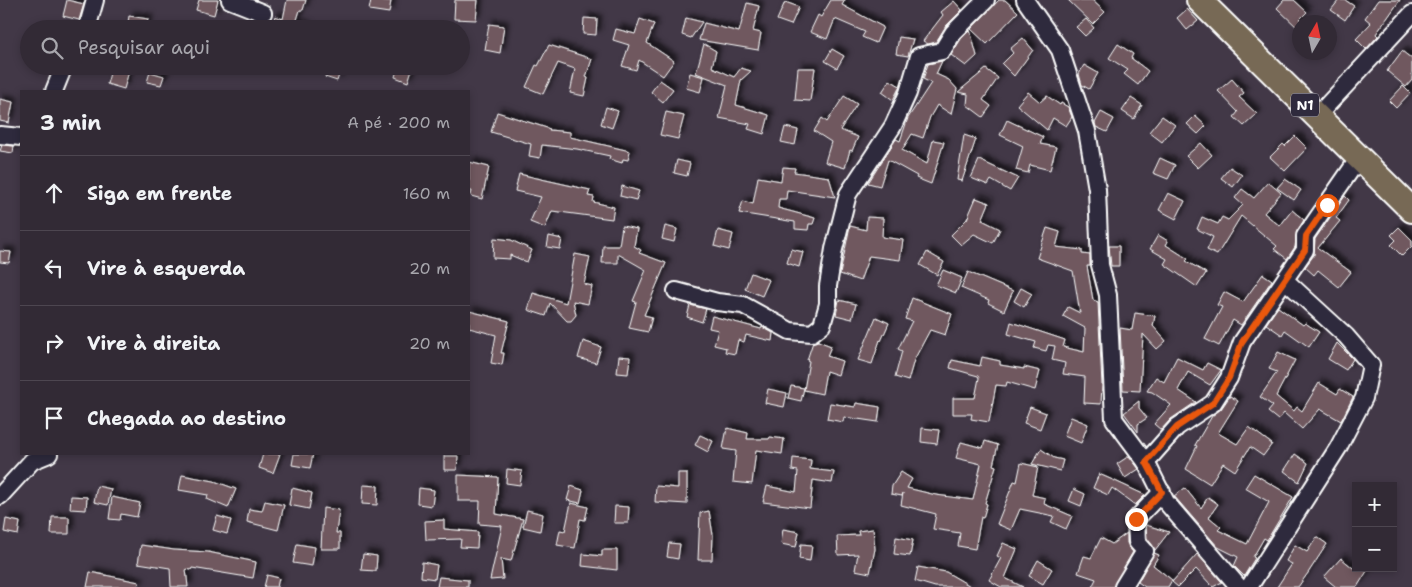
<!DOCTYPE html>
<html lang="pt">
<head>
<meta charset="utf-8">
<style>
	:root { --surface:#322a35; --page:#3a323d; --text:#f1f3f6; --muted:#a8a7ad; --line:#4d4650 }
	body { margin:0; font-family:"Shantell Sans",sans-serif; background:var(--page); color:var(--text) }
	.controls { position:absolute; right:15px; bottom:15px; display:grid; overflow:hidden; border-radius:0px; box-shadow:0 2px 8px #0003 }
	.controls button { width:45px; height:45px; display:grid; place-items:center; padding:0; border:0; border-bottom:1px solid var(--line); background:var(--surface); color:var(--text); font:25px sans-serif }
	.compass { position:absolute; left:1292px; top:15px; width:45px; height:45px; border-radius:50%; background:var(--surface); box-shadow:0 2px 8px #0003; rotate:9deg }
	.stop { position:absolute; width:15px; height:15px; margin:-11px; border:4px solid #ea580c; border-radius:50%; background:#fff }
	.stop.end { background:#ea580c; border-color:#fff; box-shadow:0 1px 5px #0008 }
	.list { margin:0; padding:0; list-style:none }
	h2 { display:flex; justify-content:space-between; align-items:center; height:65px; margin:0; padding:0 20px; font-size:21px }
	h2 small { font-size:16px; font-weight:400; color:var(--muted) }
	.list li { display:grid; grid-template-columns:32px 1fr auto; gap:15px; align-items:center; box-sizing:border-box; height:75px; padding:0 20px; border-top:1px solid var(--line) }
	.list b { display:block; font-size:19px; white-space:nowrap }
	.list em { font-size:16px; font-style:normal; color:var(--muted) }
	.icon { flex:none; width:28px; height:28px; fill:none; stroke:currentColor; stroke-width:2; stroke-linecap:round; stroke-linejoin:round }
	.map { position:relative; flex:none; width:1412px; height:587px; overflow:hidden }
	.search { position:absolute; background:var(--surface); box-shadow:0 2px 8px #0003; left:20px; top:20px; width:450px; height:55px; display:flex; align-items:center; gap:12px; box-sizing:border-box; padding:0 18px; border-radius:28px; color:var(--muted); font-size:19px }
	.panel { position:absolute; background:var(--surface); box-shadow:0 2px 8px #0003; left:20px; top:90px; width:450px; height:365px; border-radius:0px }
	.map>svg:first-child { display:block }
</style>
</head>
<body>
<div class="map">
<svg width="1412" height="587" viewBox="0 0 1412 587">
	<defs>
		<filter id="shadow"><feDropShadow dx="4.5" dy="-4.5" stdDeviation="2.5" flood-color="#0009"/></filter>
	</defs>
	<rect width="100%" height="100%" fill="#423847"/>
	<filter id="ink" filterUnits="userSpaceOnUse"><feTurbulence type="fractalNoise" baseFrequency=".02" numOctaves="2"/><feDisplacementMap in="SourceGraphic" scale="10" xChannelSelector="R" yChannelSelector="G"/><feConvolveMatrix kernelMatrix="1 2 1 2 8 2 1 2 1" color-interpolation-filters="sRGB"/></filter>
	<g filter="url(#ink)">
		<!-- building -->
		<g fill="#6f595f" stroke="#fff" filter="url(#shadow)">
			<polygon points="67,0 84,4 79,20 63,16"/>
			<polygon points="199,0 218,0 214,15 196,10"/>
			<polygon points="287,0 306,0 303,10 300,10 296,23 307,27 307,29 271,29 275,16 283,19"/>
			<polygon points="371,0 391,1 389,13 369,10"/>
			<polygon points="455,0 478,0 476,20 454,19"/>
			<polygon points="831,0 845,0 842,5 883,27 876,43 862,37 865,32 835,19 827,39 810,32 818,15 821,17"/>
			<polygon points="999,0 1005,0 1018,12 987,44 971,29"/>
			<polygon points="1068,0 1092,0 1105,12 1093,24"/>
			<polygon points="1284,0 1294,0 1307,12 1300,19 1300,30 1277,8"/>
			<polygon points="1339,0 1345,0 1354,6 1345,20 1331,10"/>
			<polygon points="1378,0 1400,0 1376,34 1378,36 1366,49 1356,39 1371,23 1365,18"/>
			<polygon points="954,1 962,10 946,26 936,42 928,44 923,41 943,15 941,12"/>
			<polygon points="785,2 799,7 791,25 777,20"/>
			<polygon points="747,3 759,6 753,31 761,33 758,50 699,40 704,23 739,32"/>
			<polygon points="1187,9 1198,21 1187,30 1177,18"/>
			<polygon points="129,16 148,19 146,29 127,29"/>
			<polygon points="584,18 597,19 596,35 583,34"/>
			<polygon points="686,18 702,22 691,38 682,35"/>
			<polygon points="640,19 654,24 647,43 674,61 663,76 639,60 636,70 622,66 629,45 613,40 616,29 635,34"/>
			<polygon points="1086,19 1094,28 1085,36 1076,27"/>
			<polygon points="489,24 504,26 500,53 485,50"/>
			<polygon points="970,30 977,56 966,66 951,55 961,39"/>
			<polygon points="899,37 913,39 908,56 896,54"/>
			<polygon points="1023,38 1033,50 1014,76 1002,64 1013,53 1010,49"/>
			<polygon points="704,44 716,51 712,67 734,77 741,68 751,71 741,80 736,105 769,115 764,134 748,129 750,124 719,118 727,85 696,73"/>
			<polygon points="1118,44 1133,54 1131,58 1148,71 1138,85 1124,74 1128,70 1109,58"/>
			<polygon points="549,45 592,59 586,77 588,78 584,96 570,93 575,69 558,63 543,94 526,87 536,65 538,66"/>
			<polygon points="832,49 844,56 837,68 825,61"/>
			<polygon points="1402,51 1412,59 1412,80 1406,87 1387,71"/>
			<polygon points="942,61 936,74 949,80 957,89 951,114 937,105 930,117 923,138 912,134 902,150 927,164 933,140 944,142 931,184 916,178 917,176 888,160 880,186 868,183 896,139 900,141 908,118 931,83 923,79 928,64"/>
			<polygon points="1084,65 1098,73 1089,89 1082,85 1079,74"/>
			<polygon points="112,66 129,71 124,89 107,84"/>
			<polygon points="328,66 342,66 337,81 325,77"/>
			<polygon points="398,66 413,66 408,82 395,77"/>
			<polygon points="798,68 815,68 810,101 795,100"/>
			<polygon points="986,69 998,78 983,100 991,106 983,117 967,105 968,94 958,92"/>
			<polygon points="150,72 164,76 161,85 147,82"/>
			<polygon points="690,73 704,77 700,92 686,88"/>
			<polygon points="1232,79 1244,93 1239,97 1257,114 1244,126 1234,117 1238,112 1218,91"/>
			<polygon points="660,80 673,89 663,102 651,92"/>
			<polygon points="890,80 900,86 893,100 882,92"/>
			<polygon points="1403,86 1410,93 1396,108 1389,101"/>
			<polygon points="1028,92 1040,102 1047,96 1060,105 1061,103 1068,107 1072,117 1066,126 1053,118 1047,130 1017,105"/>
			<polygon points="844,96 857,104 840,130 858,137 852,151 850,150 845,168 825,162 831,142 814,131 822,118 827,122"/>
			<polygon points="1131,98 1142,105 1134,119 1122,111"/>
			<polygon points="0,99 13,102 9,123 0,121"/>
			<polygon points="606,107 618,111 612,128 601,124"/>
			<polygon points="497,112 550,129 549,130 570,132 570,137 630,151 628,160 623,159 622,163 609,159 610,156 577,149 542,145 540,158 529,156 531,144 491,132"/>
			<polygon points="666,112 684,116 678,139 660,135"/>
			<polygon points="1101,112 1114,119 1107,132 1096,127 1095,123"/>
			<polygon points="1162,116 1175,125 1162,142 1149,132"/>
			<polygon points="1195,116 1206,126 1198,134 1187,124"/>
			<polygon points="1007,120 1043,137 1040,144 1056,147 1050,170 1030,165 1028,173 1016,170 1023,146 1000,135"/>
			<polygon points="785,127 798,130 795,145 781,142"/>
			<polygon points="964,135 976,139 962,181 957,180"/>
			<polygon points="1295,136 1307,148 1285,171 1270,157 1283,144 1285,146"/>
			<polygon points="1201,143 1212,155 1198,168 1186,156"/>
			<polygon points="2,145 14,146 13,153 0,151"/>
			<polygon points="1160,158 1175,165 1168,179 1153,173"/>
			<polygon points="677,160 690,163 687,176 674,173"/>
			<polygon points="979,160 1018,178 1010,191 991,180 988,185 971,178"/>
			<polygon points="469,162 489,167 482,199 471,196 472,191 469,191"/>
			<polygon points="783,167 795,168 794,172 829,177 835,197 787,190 786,199 779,199 778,208 815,218 813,224 809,224 808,230 795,229 795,222 739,213 743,201 753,204 758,177 781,181"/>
			<polygon points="1230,167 1242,175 1233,187 1221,178"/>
			<polygon points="519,174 590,190 588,196 594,197 593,202 614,207 612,219 552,211 545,228 530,222 541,197 515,191"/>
			<polygon points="1285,179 1301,190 1294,200 1277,188"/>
			<polygon points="1268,182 1281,193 1264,213 1280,226 1292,210 1304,220 1297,231 1295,247 1287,259 1274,249 1277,246 1241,216 1217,255 1207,250 1213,237 1197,229 1202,217 1218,224 1222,217 1228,220 1243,205 1235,198 1242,189 1254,198"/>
			<polygon points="622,186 639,191 636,200 620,196"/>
			<polygon points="1168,193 1185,201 1176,219 1159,210"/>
			<polygon points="1345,196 1349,200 1336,218 1340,221 1318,248 1351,272 1339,287 1318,270 1314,275 1305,267 1314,255 1315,239"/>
			<polygon points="976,198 989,203 982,220 1000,229 993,243 974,234 961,245 951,235 967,219"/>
			<polygon points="867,217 883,218 882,237 903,240 900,260 869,256 860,281 840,274 850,226 866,230"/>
			<polygon points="622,226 637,229 634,246 641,250 639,253 666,263 644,315 652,317 648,332 629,328 636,302 633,301 646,270 618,254 618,263 602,263 603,246 619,246"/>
			<polygon points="665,226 677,229 674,242 662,239"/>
			<polygon points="1399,227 1412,240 1412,246 1402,256 1391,245 1396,240 1391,235"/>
			<polygon points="1047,228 1060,232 1056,247 1082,250 1082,254 1090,255 1090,266 1087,266 1093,300 1098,302 1102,385 1101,404 1084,403 1085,377 1063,374 1065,363 1052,360 1055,346 1048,345 1046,351 1034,348 1036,342 1008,334 1011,322 1065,340 1063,347 1084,352 1085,328 1063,316 1068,307 1080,313 1073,271 1037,258"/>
			<polygon points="718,230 733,234 729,250 714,246"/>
			<polygon points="1158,235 1168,241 1166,245 1188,259 1186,261 1206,273 1197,287 1164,264 1167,259 1150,249"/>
			<polygon points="549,236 562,239 560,249 547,247"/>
			<polygon points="494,238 511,240 532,250 527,262 510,255 510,259 493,258"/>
			<polygon points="1109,246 1119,246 1119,266 1111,266"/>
			<polygon points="791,249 803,252 799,267 787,263"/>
			<polygon points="0,251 11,252 9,263 0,262"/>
			<polygon points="927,252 944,262 937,275 920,265"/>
			<polygon points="575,254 590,257 584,284 592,286 588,304 573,301 576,315 571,321 567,321 550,303 546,316 528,310 533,293 566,303"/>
			<polygon points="943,270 962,278 956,293 936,285"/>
			<polygon points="968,272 1013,291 1004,311 988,303 989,300 961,288"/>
			<polygon points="751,273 769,280 762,296 745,289"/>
			<polygon points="1263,274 1272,280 1241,325 1233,320 1219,346 1205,339 1222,307 1217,305 1224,292 1243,302"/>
			<polygon points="1021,288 1032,294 1024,307 1014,301"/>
			<polygon points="912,298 952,314 945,335 930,330 914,360 908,381 895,377 902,351 898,349 912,321 905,319"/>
			<polygon points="839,300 856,304 852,319 836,315"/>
			<polygon points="690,305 706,309 702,322 687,317"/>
			<polygon points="1278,307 1303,325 1305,323 1319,332 1309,347 1285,330 1282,335 1266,324"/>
			<polygon points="469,311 509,321 501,353 504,353 502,365 491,363 496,335 469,328"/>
			<polygon points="1135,313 1155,316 1153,326 1166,341 1157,349 1143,334 1140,391 1123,390 1120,328 1132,330"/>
			<polygon points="712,316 761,329 762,327 773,333 772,341 746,335 744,342 738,340 735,354 725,352 726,348 714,345 718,330 709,328"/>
			<polygon points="876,317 889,323 881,341 880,340 872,364 858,360"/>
			<polygon points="583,341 601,347 596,363 578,358"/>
			<polygon points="818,341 831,346 827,356 842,361 838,375 826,371 822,394 804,390 809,361 807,360 813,342"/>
			<polygon points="1337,343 1353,359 1346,370 1328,359"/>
			<polygon points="1278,352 1295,360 1276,396 1294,411 1297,407 1302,411 1319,383 1337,394 1340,389 1353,397 1341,421 1320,409 1302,429 1284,413 1278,420 1268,412 1273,406 1260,397 1277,372 1269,369"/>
			<polygon points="619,356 630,357 628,374 617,373"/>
			<polygon points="982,357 1000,361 1000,365 1024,369 1024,367 1040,371 1035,390 1007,382 1006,386 996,385 989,422 971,419 972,414 953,414 953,398 975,398 979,378 978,376 950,368 952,360 980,366"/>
			<polygon points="1177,357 1203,370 1207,363 1221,370 1210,385 1188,372 1178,390 1196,402 1171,419 1161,430 1154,424 1171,405 1152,392 1147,391 1156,377 1164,382"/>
			<polygon points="791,386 804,388 801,401 788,398"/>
			<polygon points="768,389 787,393 784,407 765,403"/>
			<polygon points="1230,396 1238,401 1218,433 1237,444 1249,427 1272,444 1263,456 1250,447 1235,471 1223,463 1210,484 1186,469 1197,446 1195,445 1212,416 1221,409"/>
			<polygon points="1139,401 1139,408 1147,418 1138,424 1138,432 1124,413"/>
			<polygon points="830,403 855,407 856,403 880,407 878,422 844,417 843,422 827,419"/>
			<polygon points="1030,407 1046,413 1040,429 1024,423"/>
			<polygon points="1071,417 1088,424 1081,443 1064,436"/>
			<polygon points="727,428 748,433 747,439 769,439 770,437 784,439 782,454 756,450 752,484 733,482 736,451 723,449"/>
			<polygon points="922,428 939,430 937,444 921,442"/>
			<polygon points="700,435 713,441 708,452 695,445"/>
			<polygon points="985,441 998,445 993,465 996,466 985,503 987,504 983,518 981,517 975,549 958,546 960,533 933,529 936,514 901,505 903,493 902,496 891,494 892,486 901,472 912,479 907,488 936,495 973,500 981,464 956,458 961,442 983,448"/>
			<polygon points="1041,449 1054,458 1063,460 1060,471 1032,464"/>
			<polygon points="263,454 280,454 273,473 259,468"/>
			<polygon points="294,454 313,454 310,468 292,465"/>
			<polygon points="1295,454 1308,463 1299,482 1284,471"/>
			<polygon points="444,456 458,456 457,470 444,470"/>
			<polygon points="1129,456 1139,469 1125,478 1117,464"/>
			<polygon points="793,458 811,460 810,469 834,472 832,483 813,480 810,508 763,502 767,486 796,492 798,471 792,470"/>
			<polygon points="1021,463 1038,467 1032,495 1045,498 1044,504 1072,516 1066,529 1051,522 1054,516 1020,509 1011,530 997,524 1014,481 1017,482"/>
			<polygon points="507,469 522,471 520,485 506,483"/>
			<polygon points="678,473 687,473 687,504 655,502 656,486 678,488"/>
			<polygon points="1099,474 1115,481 1145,495 1135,505 1112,488 1108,495 1093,488"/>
			<polygon points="1254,474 1293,497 1267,540 1264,538 1253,557 1255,558 1244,576 1234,566 1238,557 1218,547 1174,496 1185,488 1201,508 1208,497 1218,504 1209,517 1221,527 1218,530 1247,544 1269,502 1245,488"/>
			<polygon points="182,475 214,481 236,489 228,508 207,499 208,495 179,490"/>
			<polygon points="458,475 498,477 496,514 523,519 511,561 501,559 503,579 490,580 502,526 479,524 480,501 458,501"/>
			<polygon points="363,485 378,486 377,505 362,504"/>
			<polygon points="97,486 111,489 108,505 94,502"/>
			<polygon points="571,486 583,490 580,503 567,500"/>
			<polygon points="292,488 312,493 309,509 289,505"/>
			<polygon points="419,488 434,490 432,506 418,504"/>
			<polygon points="1074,489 1085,494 1081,506 1069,501"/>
			<polygon points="71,496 87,497 86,510 70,509"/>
			<polygon points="112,497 140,503 137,517 121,514 120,520 109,519"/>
			<polygon points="265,501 284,505 278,530 247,522 249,509 262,511"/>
			<polygon points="571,503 588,507 585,520 580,519 575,548 557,545 560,530 565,531"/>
			<polygon points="615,506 629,507 628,523 614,523"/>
			<polygon points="323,508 339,510 336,533 340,533 340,549 321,549"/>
			<polygon points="527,510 543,514 540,531 523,527"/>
			<polygon points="709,511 713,535 712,560 698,560 700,513"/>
			<polygon points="217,516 231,520 227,534 213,530"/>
			<polygon points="52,517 69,517 69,534 51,534"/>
			<polygon points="6,519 20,522 18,535 4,532"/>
			<polygon points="444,520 444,529 478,532 477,548 460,547 461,539 426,540 425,521"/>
			<polygon points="1146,525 1169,532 1155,550 1147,538"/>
			<polygon points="783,529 799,532 796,547 781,544"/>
			<polygon points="873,529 875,549 870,573 855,570 858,554 838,555 837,536 859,535 858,531"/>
			<polygon points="1127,533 1127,543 1133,552 1113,587 1092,587 1096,579 1078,573 1084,556 1091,558 1101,538 1112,544"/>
			<polygon points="896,537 913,540 910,556 894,554"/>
			<polygon points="1317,537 1327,544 1308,573 1298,587 1277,587 1292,564 1286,561 1295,545 1307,552"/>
			<polygon points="669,543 680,544 678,559 667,557"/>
			<polygon points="1003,543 1017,549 1005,578 1023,587 1001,587 989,580 1001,558 997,556"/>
			<polygon points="297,544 315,547 312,566 293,563"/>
			<polygon points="801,544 812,545 810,561 799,559"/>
			<polygon points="141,545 174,550 208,552 256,562 253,578 192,568 191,570 186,569 188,587 171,587 170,568 138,563"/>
			<polygon points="602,550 617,550 617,570 582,566 583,554 602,556"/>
			<polygon points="1154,553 1159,555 1153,565 1172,580 1168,587 1145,587 1138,582"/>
			<polygon points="363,554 377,556 376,571 361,570"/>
			<polygon points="1197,554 1222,582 1213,587 1196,569 1178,587 1172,582"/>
			<polygon points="1341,558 1353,568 1369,568 1357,587 1336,587 1324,577"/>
			<polygon points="1038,560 1052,569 1043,584 1029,576"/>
			<polygon points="422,562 437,565 435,579 421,577"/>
			<polygon points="918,567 946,572 972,587 935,587 915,581"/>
			<polygon points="90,572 139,582 138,587 87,587"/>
			<polygon points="267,575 279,578 277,587 264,587"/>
			<polygon points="439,577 468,580 468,587 437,587"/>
		</g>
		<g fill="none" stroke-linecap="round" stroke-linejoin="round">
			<defs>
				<g id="minor">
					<polyline points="230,0 263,13"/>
					<polyline points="1025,0 1060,50 1087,131 1097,189 1100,265 1108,295 1114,419 1146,462 1166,502 1239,587"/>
					<polyline points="87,29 95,0"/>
					<polyline points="54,91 64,66"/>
					<polyline points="1317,116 1412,14"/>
					<polyline points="0,135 21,137"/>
					<polyline points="676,291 717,302 743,305 790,331 812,333 822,325 828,304 828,286 834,249 848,194 893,126 908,93 919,56 942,51 953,33 986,0"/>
					<polyline points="1146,462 1177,427 1213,403 1229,378 1242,342 1305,250 1305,236 1359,158"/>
					<polyline points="0,496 32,461 49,454"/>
					<polyline points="1123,587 1145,551 1137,542 1136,519 1162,492"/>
					<polyline points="1249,587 1338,448 1364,398 1371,365 1346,336 1286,281"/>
				</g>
				<polyline id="highway" points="1199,0 1412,210"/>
			</defs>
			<!-- minor casing -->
			<use href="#minor" stroke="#fff" stroke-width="20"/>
			<!-- highway casing -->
			<use href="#highway" stroke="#fff" stroke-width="28"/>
			<!-- minor -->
			<use href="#minor" stroke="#2f2a3d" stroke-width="16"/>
			<!-- highway -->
			<use href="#highway" stroke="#776954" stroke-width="24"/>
		</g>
	</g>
	<g fill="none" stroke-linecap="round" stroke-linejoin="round" filter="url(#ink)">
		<!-- route -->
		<polyline stroke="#ea580c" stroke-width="6" points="1136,519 1162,492 1146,462 1177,427 1213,403 1229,378 1242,342 1305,250 1306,236 1327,205"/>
	</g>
	<g text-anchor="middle" stroke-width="4" stroke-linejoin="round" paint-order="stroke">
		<!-- shield labels -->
		<rect fill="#2f2a3d" stroke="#c1bfc5" stroke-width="1" x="1291" y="93.5" width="28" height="23" rx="4"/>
		<g font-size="14" font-weight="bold" fill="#fff">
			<text x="1305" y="110">N1</text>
		</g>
	</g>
</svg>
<div class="controls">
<button>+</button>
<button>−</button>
</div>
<svg class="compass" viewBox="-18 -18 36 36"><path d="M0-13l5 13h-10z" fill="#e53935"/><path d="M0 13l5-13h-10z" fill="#a8a7ad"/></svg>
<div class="stop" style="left:1327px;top:205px"></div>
<div class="stop end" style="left:1136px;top:519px"></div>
<div class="search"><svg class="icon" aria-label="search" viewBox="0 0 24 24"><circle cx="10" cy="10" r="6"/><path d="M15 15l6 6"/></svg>Pesquisar aqui</div>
<section class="panel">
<h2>3 min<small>A pé · 200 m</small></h2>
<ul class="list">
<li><svg class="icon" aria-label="ahead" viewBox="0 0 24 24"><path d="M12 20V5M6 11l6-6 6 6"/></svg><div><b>Siga em frente</b></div><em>160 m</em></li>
<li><svg class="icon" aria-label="left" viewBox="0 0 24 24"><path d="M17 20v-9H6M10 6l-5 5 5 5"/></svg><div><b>Vire à esquerda</b></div><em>20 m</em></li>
<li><svg class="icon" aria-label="right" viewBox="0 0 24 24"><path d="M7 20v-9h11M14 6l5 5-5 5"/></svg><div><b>Vire à direita</b></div><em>20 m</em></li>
<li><svg class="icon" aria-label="arrive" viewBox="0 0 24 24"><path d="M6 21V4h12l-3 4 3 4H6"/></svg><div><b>Chegada ao destino</b></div></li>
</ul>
</section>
</div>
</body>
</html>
